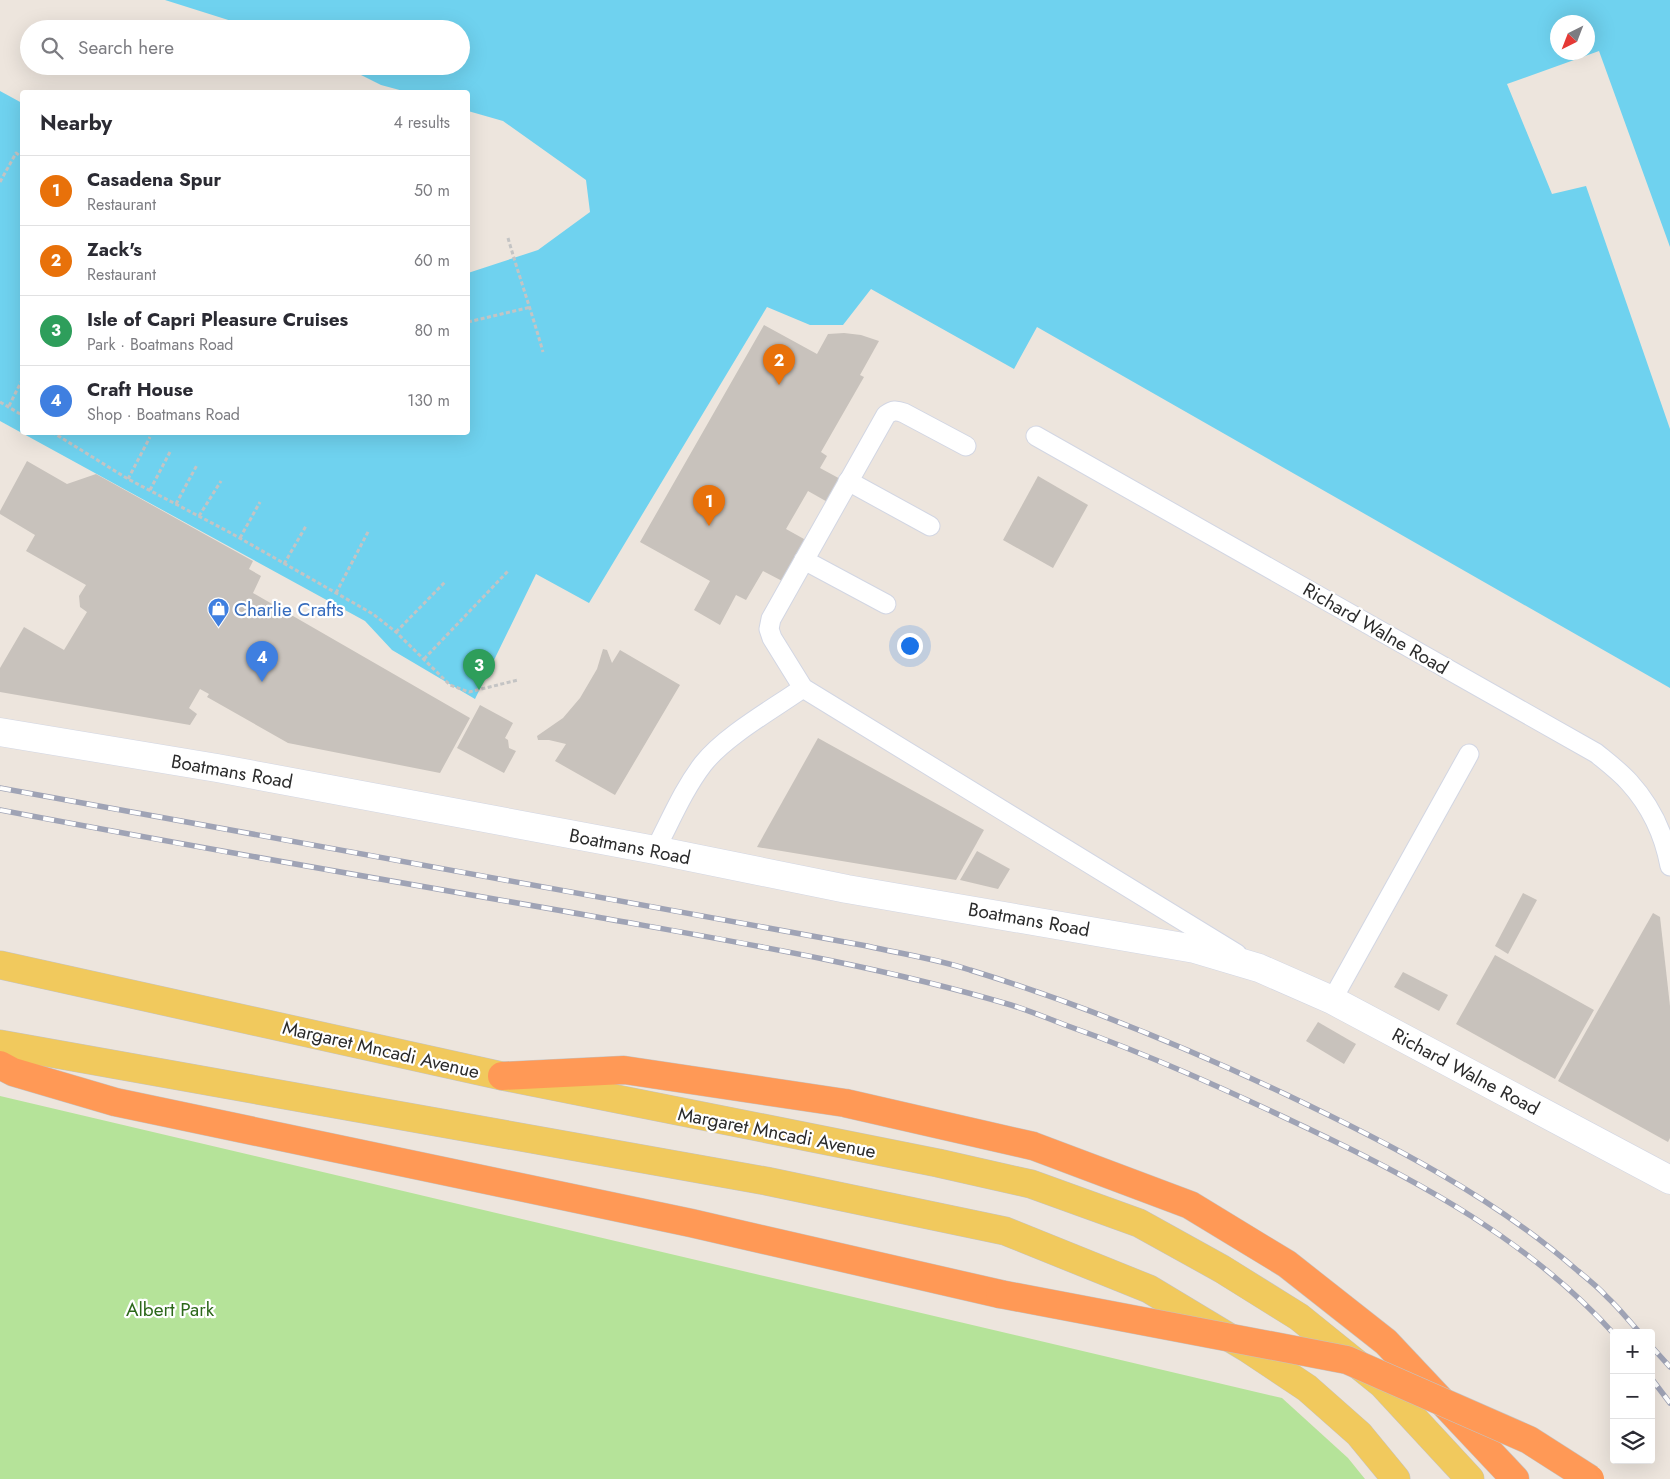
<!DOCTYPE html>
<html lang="en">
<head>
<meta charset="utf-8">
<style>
	:root { --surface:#fff; --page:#f7f7f7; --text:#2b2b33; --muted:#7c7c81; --line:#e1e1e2; --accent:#3c66fa }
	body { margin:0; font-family:Jost,sans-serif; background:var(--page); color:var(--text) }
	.controls { position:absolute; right:15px; bottom:15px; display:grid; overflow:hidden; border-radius:5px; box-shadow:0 5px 20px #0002 }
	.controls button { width:45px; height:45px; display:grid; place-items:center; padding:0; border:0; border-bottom:1px solid var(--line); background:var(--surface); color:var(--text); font:25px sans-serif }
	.compass { position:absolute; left:1550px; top:15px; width:45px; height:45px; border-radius:50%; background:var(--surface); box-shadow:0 5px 20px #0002; rotate:222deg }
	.you { position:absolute; left:909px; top:645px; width:18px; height:18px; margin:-12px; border:4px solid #fff; border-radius:50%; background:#1a73e8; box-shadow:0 0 0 8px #1a73e833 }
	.badge { display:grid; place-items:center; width:32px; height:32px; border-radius:50%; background:var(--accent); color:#fff; font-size:16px; font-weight:700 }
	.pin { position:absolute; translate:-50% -41px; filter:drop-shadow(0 1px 2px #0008) }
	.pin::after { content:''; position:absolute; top:26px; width:18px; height:15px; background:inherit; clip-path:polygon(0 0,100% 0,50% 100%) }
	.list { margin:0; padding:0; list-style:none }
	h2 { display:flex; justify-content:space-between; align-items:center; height:65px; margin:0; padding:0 20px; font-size:21px }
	h2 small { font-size:16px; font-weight:400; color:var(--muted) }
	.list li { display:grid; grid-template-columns:32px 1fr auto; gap:15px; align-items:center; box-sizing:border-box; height:70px; padding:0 20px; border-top:1px solid var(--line) }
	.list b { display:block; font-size:19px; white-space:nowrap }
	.list p { margin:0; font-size:16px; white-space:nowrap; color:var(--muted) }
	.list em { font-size:16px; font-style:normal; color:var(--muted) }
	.icon { flex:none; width:28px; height:28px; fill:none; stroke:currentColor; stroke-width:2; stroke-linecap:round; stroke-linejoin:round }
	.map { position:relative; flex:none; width:1670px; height:1479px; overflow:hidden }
	.search { position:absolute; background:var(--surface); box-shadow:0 5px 20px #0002; left:20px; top:20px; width:450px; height:55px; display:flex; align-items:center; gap:12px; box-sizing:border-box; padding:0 18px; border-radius:28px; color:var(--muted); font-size:19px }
	.panel { position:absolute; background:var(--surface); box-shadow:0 5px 20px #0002; left:20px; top:90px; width:450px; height:345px; border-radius:5px }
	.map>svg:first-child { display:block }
</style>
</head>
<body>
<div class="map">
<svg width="1670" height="1479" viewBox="0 0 1670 1479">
	<rect width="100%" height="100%" fill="#ede5dd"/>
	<!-- green -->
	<polygon fill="#b5e399" points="0,1096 1282,1398 1348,1458 1365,1479 0,1479"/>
	<!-- water -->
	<path fill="#6fd2ef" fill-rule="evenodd" d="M165 0H1670V247L1599 51 1507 84 1552 194 1586 186 1670 429V688L1037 327 1014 369 871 289 843 325H810L767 307 589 603 536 574 475 699 392 650 365 621 0 421V91L22 103V432H468V273L538 250 590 212 586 180 503 121 468 111V92H407L381 85 343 66H461V29H257ZM1558 22H1588V52H1558Z"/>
	<!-- building -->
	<g fill="#c8c2bc">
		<polygon points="764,325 817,354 828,334 844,333 861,335 879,341 860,375 864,377 821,452 827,456 820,468 844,481 831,504 808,491 786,529 804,539 807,547 786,583 763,571 746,600 736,595 720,625 694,610 710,581 640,542"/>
		<polygon points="27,461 67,484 96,474 253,561 249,569 261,576 253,593 470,718 440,773 288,743 207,697 209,694 200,689 189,708 197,714 190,725 0,692 0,668 24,627 64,650 87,612 80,607 79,596 86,585 26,551 35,535 0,514 0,511"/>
		<polygon points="1038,476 1088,505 1053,568 1003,540"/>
		<polygon points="603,649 607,650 612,663 620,650 680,685 615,795 555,761 566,744 549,740 538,740 537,736 563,718 580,698 597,669"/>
		<polygon points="480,705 513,723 505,738 508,740 509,748 516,751 504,773 457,748"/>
		<polygon points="818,738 984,830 956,880 757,847"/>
		<polygon points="977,851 1010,869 998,889 960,880"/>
		<polygon points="1523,893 1537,900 1508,954 1495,946"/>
		<polygon points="1653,913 1660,917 1670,1006 1670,1138 1668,1142 1558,1081"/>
		<polygon points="1495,955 1594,1010 1555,1079 1456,1024"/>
		<polygon points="1403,972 1448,995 1439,1011 1394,987"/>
		<polygon points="1318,1022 1356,1044 1344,1064 1306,1041"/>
	</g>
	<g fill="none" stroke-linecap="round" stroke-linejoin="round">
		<defs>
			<g id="service">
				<path d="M1036 436 1596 753C1607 762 1619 771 1629 782 1650 805 1664 834 1670 866"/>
				<path d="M966 446 904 413C896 410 893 410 886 415L771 619 769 629 772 638 803 688 1237 954"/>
				<polyline points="848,481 930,526"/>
				<polyline points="804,560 886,604"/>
				<path d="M655 850C670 822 683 790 703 764 725 736 773 709 803 688"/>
				<polyline points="1332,1000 1469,754"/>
			</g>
			<polyline id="minor" points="0,732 217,768 655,850 847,889 1195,949 1259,968 1332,1000 1670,1180"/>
			<g id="primary">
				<polyline points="0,965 502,1076 938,1163 1031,1184 1139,1223 1222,1269 1299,1317 1382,1384 1470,1479"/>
				<polyline points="0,1044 766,1181 1005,1231 1149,1289 1247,1348 1307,1388 1359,1434 1396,1479"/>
			</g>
			<g id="motorway">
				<polyline points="0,1065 13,1072 115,1102 691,1223 1000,1294"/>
				<polyline points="502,1076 624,1070 845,1103 1033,1146 1190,1205 1287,1264 1386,1342 1515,1479"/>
			</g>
		</defs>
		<!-- service casing -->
		<use href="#service" stroke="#d2d6e3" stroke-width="21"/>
		<!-- minor casing -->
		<use href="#minor" stroke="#d2d6e3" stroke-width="29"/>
		<!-- primary casing -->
		<use href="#primary" stroke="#c4c4c4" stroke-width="29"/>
		<!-- motorway casing -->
		<use href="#motorway" stroke="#c4c4c4" stroke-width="29"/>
		<!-- path -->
		<g stroke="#c4c4c4" stroke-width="3" stroke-dasharray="4 2.5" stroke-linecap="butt">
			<polyline points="0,182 16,153 22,157"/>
			<path d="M508 238C519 276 532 313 543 352"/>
			<polyline points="468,322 531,307"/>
			<polyline points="0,402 22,415"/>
			<polyline points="9,406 22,380"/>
			<polyline points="52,432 128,479 229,532 373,614 396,632 450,685 469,692 518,680"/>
			<polyline points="128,479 150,437"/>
			<polyline points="150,490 171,450"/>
			<polyline points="176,504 197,465"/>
			<polyline points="199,516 221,481"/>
			<polyline points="240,538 260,502"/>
			<polyline points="284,564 306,526"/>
			<polyline points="336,593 369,530"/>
			<polyline points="396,632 445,582"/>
			<polyline points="424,659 508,571"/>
		</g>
		<!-- service -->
		<use href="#service" stroke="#fff" stroke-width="19"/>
		<!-- minor -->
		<use href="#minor" stroke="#fff" stroke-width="28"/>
		<!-- primary -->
		<use href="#primary" stroke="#f1c95d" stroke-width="28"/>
		<!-- motorway -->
		<use href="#motorway" stroke="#ff9956" stroke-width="28"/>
		<defs>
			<g id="rail">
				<path d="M0 788 867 946C902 954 937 959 970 970 1078 1003 1183 1046 1285 1094 1388 1143 1491 1195 1578 1271 1588 1279 1598 1287 1607 1297 1619 1308 1629 1321 1640 1333"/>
				<path d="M0 810C198 848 398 882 597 917 736 942 876 965 1011 1005 1031 1011 1049 1019 1068 1026 1150 1055 1229 1091 1307 1128 1419 1181 1530 1241 1614 1334"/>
				<polyline points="1651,1346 1670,1367"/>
				<polyline points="1651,1378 1670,1403"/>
			</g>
		</defs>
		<!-- rail casing -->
		<use href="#rail" stroke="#9fa3b5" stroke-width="5.5"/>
		<!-- rail -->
		<use href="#rail" stroke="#fff" stroke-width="4" stroke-dasharray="11" stroke-linecap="butt"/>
		<defs>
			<polyline id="motorway-bridge" points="1000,1294 1347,1360 1529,1440 1590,1479"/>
		</defs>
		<!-- motorway-bridge casing -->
		<use href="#motorway-bridge" stroke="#c4c4c4" stroke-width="29" stroke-linecap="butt"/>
		<!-- motorway-bridge -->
		<use href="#motorway-bridge" stroke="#ff9956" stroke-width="28"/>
	</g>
	<!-- icons -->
	<defs>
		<symbol id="shop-pin" viewBox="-11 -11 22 30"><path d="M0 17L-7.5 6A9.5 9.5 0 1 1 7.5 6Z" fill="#3f7fe0" stroke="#fff"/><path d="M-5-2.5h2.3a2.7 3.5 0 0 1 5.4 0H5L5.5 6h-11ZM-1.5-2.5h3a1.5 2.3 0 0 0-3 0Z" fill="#fff"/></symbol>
	</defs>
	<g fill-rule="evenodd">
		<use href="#shop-pin" x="206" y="596" width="25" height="34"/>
	</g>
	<g text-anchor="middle" stroke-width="4.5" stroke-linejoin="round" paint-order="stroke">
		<!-- shop labels -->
		<g font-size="19" fill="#366cbe" stroke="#fff" text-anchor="start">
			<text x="234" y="616">Charlie Crafts</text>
		</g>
		<!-- street labels -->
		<g font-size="19" fill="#2b2b2b" stroke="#fff">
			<text transform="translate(1376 628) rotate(30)" y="7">Richard Walne Road</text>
			<text transform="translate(232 771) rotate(10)" y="7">Boatmans Road</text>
			<text transform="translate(630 846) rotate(11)" y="7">Boatmans Road</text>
			<text transform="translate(1029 919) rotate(10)" y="7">Boatmans Road</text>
			<text transform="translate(381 1049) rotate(13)" y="7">Margaret Mncadi Avenue</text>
			<text transform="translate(1466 1071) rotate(28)" y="7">Richard Walne Road</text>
			<text transform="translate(777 1132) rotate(11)" y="7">Margaret Mncadi Avenue</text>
		</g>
		<!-- park labels -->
		<g font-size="19" fill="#2d681a" stroke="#fff">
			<text x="170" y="1316">Albert Park</text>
		</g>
	</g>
</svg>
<div class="controls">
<button>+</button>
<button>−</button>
<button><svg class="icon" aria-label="layers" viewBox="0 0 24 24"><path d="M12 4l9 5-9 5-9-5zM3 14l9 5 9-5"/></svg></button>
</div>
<svg class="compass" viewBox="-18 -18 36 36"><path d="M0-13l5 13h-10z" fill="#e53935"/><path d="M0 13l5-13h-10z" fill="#7c7c81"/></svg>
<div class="you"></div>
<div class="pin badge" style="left:709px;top:526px;background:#e8710a">1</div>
<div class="pin badge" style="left:779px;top:385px;background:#e8710a">2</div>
<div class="pin badge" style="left:479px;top:690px;background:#2e9e5b">3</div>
<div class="pin badge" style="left:262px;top:682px;background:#3f7fe0">4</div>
<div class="search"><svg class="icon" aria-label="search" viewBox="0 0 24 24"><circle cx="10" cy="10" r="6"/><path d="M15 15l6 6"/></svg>Search here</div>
<section class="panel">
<h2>Nearby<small>4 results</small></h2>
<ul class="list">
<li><span class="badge" style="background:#e8710a">1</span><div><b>Casadena Spur</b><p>Restaurant</p></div><em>50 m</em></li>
<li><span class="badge" style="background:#e8710a">2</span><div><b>Zack's</b><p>Restaurant</p></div><em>60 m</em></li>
<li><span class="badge" style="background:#2e9e5b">3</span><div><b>Isle of Capri Pleasure Cruises</b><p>Park · Boatmans Road</p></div><em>80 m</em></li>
<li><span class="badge" style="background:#3f7fe0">4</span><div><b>Craft House</b><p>Shop · Boatmans Road</p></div><em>130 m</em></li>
</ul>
</section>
</div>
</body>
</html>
